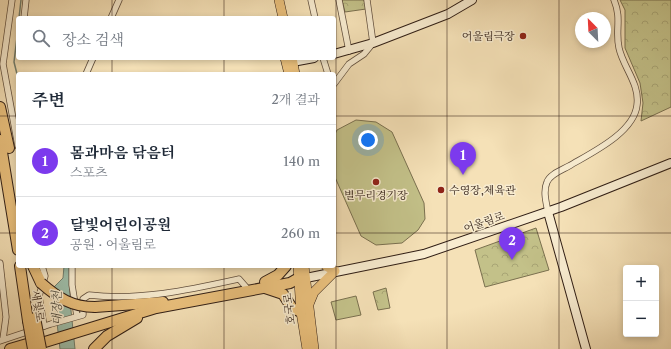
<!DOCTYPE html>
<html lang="ko">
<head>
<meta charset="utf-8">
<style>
	:root { --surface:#fff; --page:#f2f2f3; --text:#1f2937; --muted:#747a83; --line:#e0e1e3; --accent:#7c3aed }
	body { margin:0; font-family:"Libre Caslon Text","Noto Serif KR",serif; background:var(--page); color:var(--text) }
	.controls { position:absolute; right:12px; bottom:12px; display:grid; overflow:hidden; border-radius:4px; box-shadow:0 2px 6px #0003 }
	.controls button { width:36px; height:36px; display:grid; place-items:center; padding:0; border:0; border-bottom:1px solid var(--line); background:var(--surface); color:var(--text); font:20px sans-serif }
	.compass { position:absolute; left:575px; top:12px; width:36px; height:36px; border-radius:50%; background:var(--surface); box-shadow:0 2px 6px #0003; rotate:336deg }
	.you { position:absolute; left:368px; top:140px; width:14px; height:14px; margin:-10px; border:3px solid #fff; border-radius:50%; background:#1a73e8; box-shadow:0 0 0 6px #1a73e833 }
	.badge { display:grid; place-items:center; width:26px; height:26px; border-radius:50%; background:var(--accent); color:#fff; font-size:13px; font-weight:700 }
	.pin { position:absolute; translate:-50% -33px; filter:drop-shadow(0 1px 2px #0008) }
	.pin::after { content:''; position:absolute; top:21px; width:14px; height:12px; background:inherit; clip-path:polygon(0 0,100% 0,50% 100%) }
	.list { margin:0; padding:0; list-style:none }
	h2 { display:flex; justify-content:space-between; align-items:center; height:52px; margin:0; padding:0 16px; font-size:17px }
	h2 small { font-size:13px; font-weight:400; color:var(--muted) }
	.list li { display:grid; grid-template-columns:26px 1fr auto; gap:12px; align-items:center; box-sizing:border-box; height:72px; padding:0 16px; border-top:1px solid var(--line) }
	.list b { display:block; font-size:15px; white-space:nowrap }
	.list p { margin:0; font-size:13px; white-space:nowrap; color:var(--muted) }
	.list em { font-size:13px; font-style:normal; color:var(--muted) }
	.icon { flex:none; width:22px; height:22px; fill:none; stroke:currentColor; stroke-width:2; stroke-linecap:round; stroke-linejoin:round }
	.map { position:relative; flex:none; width:671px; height:349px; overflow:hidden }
	.search { position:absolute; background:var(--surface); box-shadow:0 2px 6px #0003; left:16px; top:16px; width:320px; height:44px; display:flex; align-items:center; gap:10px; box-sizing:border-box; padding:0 14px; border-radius:4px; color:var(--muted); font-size:15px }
	.panel { position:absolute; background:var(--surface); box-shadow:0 2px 6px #0003; left:16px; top:72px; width:320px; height:196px; border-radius:4px }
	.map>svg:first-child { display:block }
</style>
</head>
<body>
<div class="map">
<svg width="671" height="349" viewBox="0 0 671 349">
	<defs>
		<pattern id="park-crowns" width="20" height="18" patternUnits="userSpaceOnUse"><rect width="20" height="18" fill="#c3c189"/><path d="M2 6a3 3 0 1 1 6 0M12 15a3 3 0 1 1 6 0" fill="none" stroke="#a8a575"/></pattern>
	</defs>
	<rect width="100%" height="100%" fill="#f5e1b7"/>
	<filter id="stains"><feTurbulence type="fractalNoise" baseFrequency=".005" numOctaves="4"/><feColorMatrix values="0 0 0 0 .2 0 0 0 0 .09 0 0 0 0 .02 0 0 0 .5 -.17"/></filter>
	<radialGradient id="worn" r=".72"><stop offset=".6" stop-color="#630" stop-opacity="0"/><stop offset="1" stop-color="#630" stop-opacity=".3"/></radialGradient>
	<!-- park -->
	<g fill="url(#park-crowns)" stroke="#7a704f">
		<polygon points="342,0 364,0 366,9 345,12"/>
		<polygon points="620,0 671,0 671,107 641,121 643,103 640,83 625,48 625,10"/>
		<polygon points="536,228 549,270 485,287 475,250"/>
		<polygon points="386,288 390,308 378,310 373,292"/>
	</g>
	<!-- pitch -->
	<g fill="#c3c189" stroke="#7a704f">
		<polygon points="356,120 376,122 392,132 424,203 425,219 418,230 402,243 376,245 361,236 334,175 334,136 337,130"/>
		<polygon points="356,296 361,315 336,320 331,302"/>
	</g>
	<!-- water -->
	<polygon fill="#9dbeaa" stroke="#717e6e" points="64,266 70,266 70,301 75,349 60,349 53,288 63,278"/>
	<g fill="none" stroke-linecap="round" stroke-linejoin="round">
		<!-- stream -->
		<g stroke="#717e6e" stroke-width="1.5">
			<polyline points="19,18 21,0"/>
			<polyline points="18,29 14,62 18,78"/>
		</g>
		<defs>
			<g id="street">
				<polyline points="12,0 3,64 18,146"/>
				<polyline points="311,0 315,18"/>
				<polyline points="339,0 349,51"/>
				<polyline points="24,18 26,0"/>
				<polyline points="111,18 119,0"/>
				<polyline points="323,58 328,74"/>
				<polyline points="86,74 93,58"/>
				<polyline points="334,84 349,64 364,54 373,43 367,0"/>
				<path d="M548 212C546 202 543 191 547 182 550 174 562 170 569 166 591 153 634 133 637 105 640 84 623 67 619 48 615 30 622 19 614 0"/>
				<polyline points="0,263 6,317 3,339"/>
				<polyline points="42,266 45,276 39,296 44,326"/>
				<polyline points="72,266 72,285 77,316"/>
				<path d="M0 341 51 324 83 315V299L89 295C140 301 189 290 239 279L246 287"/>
			</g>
			<g id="secondary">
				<polyline points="334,54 373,43 448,14 472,0"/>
				<polyline points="287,63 314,58"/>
				<polyline points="548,212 586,349"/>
				<polyline points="301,279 424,254 561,207 671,163"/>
			</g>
			<g id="primary">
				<polyline points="279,0 283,18"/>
				<polyline points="285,58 289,74"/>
				<polyline points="292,58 295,74"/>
				<polyline points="298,266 301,312 307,349"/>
				<polyline points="304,266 314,349"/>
				<polyline points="309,304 314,292 335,271 326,266"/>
			</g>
			<g id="highway">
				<polyline points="0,107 9,148"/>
				<polyline points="0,140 18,250"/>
				<polyline points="20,266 28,321"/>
				<polyline points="33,266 41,283"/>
				<polyline points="265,282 278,275 286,266"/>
				<polyline points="265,288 283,294 292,308 301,312"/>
				<polyline points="95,307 163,302"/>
				<polyline points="10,349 27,344"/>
				<polyline points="22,349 156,308 290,283 297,279"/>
				<polyline points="94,349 107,336 137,318"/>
			</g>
		</defs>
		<!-- street casing -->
		<use href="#street" stroke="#614f3e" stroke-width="7"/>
		<!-- secondary casing -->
		<use href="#secondary" stroke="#301e15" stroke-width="10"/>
		<!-- primary casing -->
		<use href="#primary" stroke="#301e15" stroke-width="10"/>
		<!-- highway casing -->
		<use href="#highway" stroke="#301e15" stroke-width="12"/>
		<!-- street -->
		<use href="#street" stroke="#f8ecd0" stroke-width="5.5"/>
		<!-- secondary -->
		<use href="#secondary" stroke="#f8ecd0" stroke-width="8"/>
		<!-- primary -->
		<use href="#primary" stroke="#eac07c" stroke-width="9"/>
		<!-- highway -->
		<use href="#highway" stroke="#eac07c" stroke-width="10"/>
		<defs>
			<g id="highway-bridge">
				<path d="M41 283C58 298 72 307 95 307"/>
				<polyline points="35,318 41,349"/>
				<polyline points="28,321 33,349"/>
			</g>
		</defs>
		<!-- highway-bridge casing -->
		<use href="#highway-bridge" stroke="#301e15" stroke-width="12" stroke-linecap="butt"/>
		<!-- highway-bridge -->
		<use href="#highway-bridge" stroke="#eac07c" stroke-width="10"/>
	</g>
	<!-- grid -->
	<path fill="none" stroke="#301e15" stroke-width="1" stroke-opacity="0.55" d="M112 0V18M224 0V18M336 0V349M447 0V349M559 0V349M112 58V74M224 58V74M0 116H18M334 116H671M0 233H18M334 233H671M112 266V349M224 266V349"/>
	<!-- markers -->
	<g fill="#8f2418" stroke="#f8ecd0" stroke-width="1.5">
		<circle cx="523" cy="36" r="4"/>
		<circle cx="376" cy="182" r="4"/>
		<circle cx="441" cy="190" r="4"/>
	</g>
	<g text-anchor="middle" stroke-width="3" stroke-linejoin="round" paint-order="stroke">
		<!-- poi labels -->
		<g font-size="11" fill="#301e15" stroke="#f8ecd0" text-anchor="end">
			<text x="515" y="40">어울림극장</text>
			<text x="449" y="194" text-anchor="start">수영장,체육관</text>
			<text x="376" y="199" text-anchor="middle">별무리경기장</text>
		</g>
		<!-- street labels -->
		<g font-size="11" fill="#301e15" stroke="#f8ecd0">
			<text transform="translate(484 222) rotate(-19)" y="4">어울림로</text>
			<text transform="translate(38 306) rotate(81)" y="4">새빛로</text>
			<text transform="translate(289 309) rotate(-97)" y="4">호국로</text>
		</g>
		<!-- water labels -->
		<g font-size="12" font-style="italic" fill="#514e42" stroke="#f8ecd0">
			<text transform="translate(57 308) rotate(-91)" y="4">대장천</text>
		</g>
	</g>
	<rect width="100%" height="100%" filter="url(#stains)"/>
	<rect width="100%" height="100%" fill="url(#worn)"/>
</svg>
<div class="controls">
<button>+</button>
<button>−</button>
</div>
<svg class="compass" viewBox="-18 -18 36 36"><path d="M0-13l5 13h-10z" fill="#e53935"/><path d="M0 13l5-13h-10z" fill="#747a83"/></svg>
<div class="you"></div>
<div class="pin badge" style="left:463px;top:175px">1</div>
<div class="pin badge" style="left:512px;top:260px">2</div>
<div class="search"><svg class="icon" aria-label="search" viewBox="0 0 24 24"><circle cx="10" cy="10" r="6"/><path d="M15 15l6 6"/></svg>장소 검색</div>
<section class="panel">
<h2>주변<small>2개 결과</small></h2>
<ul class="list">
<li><span class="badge">1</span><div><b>몸과마음 닦음터</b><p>스포츠</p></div><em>140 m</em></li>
<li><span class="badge">2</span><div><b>달빛어린이공원</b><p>공원 · 어울림로</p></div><em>260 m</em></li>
</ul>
</section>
</div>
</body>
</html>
